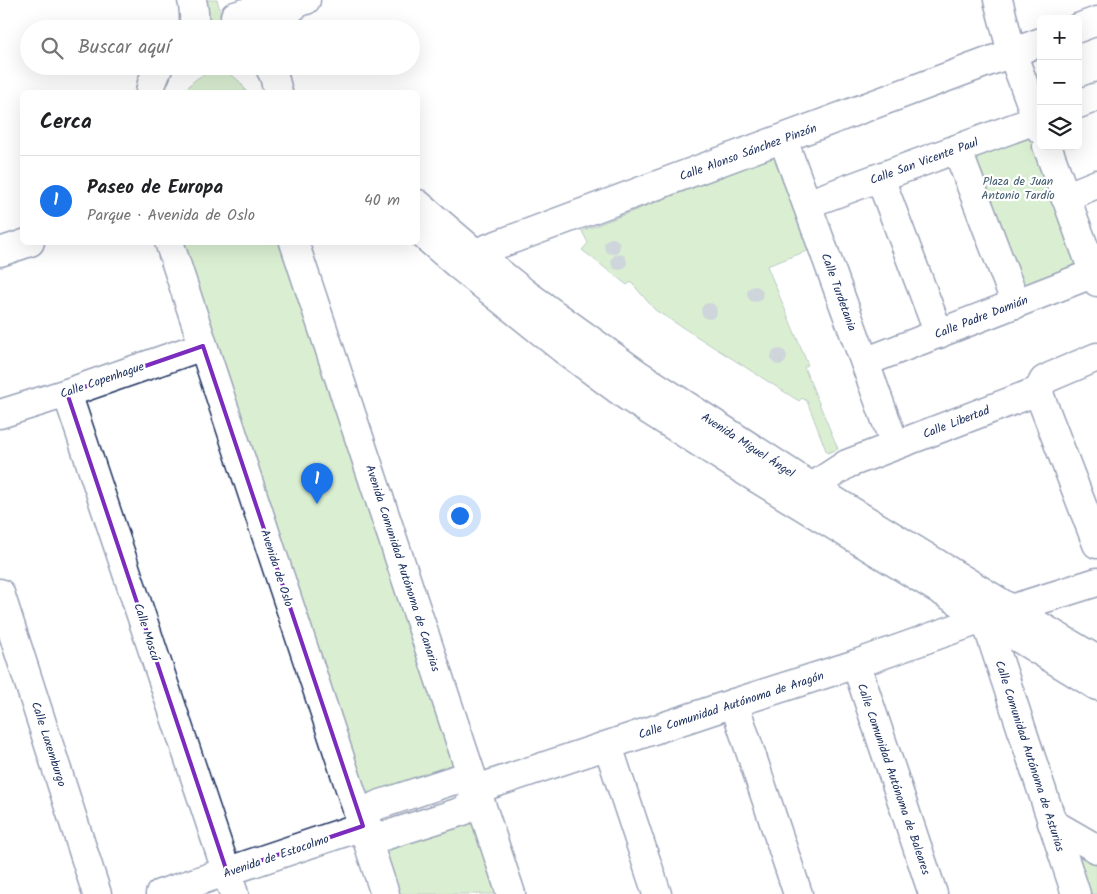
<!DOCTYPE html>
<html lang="es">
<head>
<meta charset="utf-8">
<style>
	:root { --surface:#fff; --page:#f2f2f2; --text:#202124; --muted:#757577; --line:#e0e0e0; --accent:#1a73e8 }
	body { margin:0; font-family:Kalam,sans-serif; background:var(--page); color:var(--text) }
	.controls { position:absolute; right:15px; top:15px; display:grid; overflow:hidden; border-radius:8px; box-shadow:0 5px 20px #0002 }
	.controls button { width:45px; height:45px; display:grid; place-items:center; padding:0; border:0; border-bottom:1px solid var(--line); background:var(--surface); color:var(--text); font:25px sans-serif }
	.you { position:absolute; left:459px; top:515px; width:18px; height:18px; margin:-12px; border:4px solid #fff; border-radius:50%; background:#1a73e8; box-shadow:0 0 0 8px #1a73e833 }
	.badge { display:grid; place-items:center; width:32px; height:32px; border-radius:50%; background:var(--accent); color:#fff; font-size:16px; font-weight:700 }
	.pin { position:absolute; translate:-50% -41px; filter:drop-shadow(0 1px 2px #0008) }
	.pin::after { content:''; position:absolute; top:26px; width:18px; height:15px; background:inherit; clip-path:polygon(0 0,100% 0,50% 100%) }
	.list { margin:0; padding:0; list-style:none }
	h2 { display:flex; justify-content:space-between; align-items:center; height:65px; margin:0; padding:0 20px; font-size:21px }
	h2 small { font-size:16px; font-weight:400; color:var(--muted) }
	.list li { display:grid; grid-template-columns:32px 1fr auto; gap:15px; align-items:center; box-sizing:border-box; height:90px; padding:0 20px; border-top:1px solid var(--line) }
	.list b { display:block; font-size:19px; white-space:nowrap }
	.list p { margin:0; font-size:16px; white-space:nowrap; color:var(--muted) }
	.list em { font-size:16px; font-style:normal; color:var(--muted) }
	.icon { flex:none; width:28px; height:28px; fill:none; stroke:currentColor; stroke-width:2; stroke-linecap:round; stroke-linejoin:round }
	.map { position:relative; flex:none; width:1097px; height:894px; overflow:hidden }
	.search { position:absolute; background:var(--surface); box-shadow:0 5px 20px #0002; left:20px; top:20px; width:400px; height:55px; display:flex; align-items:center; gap:12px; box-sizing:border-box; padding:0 18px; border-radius:28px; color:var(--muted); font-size:19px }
	.panel { position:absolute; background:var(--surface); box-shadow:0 5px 20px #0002; left:20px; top:90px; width:400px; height:155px; border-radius:8px }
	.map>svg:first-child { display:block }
</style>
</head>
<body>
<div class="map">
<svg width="1097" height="894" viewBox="0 0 1097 894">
	<rect width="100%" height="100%" fill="#fff"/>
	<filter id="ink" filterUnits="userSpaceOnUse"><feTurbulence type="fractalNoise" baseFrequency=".02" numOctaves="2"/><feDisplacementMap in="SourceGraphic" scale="10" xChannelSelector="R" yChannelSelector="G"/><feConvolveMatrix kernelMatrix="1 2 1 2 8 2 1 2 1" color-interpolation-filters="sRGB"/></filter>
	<g filter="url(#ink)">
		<!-- green -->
		<g fill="#aedc9b" stroke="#64867c">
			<polygon points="205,0 217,0 224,23 215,22 209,23"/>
			<path d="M221 71C233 75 241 80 246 92H185C193 78 205 72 221 71Z"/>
			<polygon points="1032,130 1082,270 1022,292 969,154"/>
			<polygon points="775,156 815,248 767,266 808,365 804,367 838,449 827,453 807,401 802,398 799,401 655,310 631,282 627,285 582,250 588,243 582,231"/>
			<polygon points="178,243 283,243 455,765 362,796"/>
			<polygon points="473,819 499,894 396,894 381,849"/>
			<polygon points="1068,839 1097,857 1097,894 1087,894"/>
		</g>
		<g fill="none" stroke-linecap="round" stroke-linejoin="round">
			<defs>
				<g id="minor">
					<polyline points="998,0 1012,53 1041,130"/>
					<polyline points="235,16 282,2 301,1 306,0"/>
					<polyline points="1078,28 1097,21"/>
					<path d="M192 29C196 20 194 10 192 0"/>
					<path d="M272 29C280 17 289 9 301 1"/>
					<polyline points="269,66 274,76 278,92"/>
					<polyline points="150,92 152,83 159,66"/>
					<polyline points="1078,104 1097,97"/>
					<polyline points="783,139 895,445"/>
					<polyline points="1047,146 1097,282"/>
					<polyline points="957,149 1016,304"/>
					<polyline points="880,178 939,334"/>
					<polyline points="1065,197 1097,184"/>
					<polyline points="418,204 475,253 525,293 639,375 812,487 1011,609 1097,660"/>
					<polyline points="807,204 1041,118"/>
					<polyline points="418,230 457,264 563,349 628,397 730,462 1097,686"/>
					<polyline points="169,242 385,894"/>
					<polyline points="294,242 511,894"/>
					<polyline points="0,252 30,242"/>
					<polyline points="463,261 475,253 1041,42"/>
					<polyline points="865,362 1097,272"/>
					<polyline points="1038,391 1097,544"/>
					<polyline points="67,393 234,894"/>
					<polyline points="0,414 67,393 203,346"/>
					<polyline points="812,487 847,464 1038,391 1044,380 1050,377 1097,357"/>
					<polyline points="0,593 97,894"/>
					<polyline points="1011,609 1097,582"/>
					<polyline points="856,664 933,894"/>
					<polyline points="734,703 798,894"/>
					<polyline points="608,746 657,894"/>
					<polyline points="477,789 734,703 856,664 985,618 1076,894"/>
					<polyline points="1052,823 1097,849"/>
					<polyline points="363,826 373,833 384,836 463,811 472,803 477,789"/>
					<path d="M363 826C366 814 368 808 381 804L454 780 467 782 477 789"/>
					<polyline points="160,894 363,826"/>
				</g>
			</defs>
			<!-- minor casing -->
			<use href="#minor" stroke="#1b2f5e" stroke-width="31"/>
			<!-- minor -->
			<use href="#minor" stroke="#fff" stroke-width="28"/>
		</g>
		<!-- trees -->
		<g fill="#96a4af">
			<circle cx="612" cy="246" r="8"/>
			<circle cx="619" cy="262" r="8"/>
			<circle cx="755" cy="294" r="8"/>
			<circle cx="709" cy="311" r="8"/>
			<circle cx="779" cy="357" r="8"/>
		</g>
	</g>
	<!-- marked area -->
	<path d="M0 0H1097V894H0ZM203 346 363 826 227 872 67 393Z" fill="#fff" fill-opacity=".55" fill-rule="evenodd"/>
	<path fill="none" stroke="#7b2cbf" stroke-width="4" stroke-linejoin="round" d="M203 346 363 826 227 872 67 393Z"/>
	<g text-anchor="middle" stroke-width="4.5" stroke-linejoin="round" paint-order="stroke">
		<!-- street labels -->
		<g font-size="12" fill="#1b2f5e" stroke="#fff">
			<text transform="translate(748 152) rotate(-20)" y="4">Calle Alonso Sánchez Pinzón</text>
			<text transform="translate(924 161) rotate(-20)" y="4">Calle San Vicente Paul</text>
			<text transform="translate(839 292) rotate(70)" y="4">Calle Turdetania</text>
			<text transform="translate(981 317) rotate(-21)" y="4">Calle Padre Damián</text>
			<text transform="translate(102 380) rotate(-19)" y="4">Calle Copenhague</text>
			<text transform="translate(956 422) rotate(-21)" y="4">Calle Libertad</text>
			<text transform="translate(748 445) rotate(33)" y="4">Avenida Miguel Ángel</text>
			<text transform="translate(277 568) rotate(72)" y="4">Avenida de Oslo</text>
			<text transform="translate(403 568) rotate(72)" y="4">Avenida Comunidad Autónoma de Canarias</text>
			<text transform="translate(147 632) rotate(72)" y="4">Calle Moscú</text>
			<text transform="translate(731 705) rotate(-18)" y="4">Calle Comunidad Autónoma de Aragón</text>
			<text transform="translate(49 744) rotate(72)" y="4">Calle Luxemburgo</text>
			<text transform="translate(1030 756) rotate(72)" y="4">Calle Comunidad Autónoma de Asturias</text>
			<text transform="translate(894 779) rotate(71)" y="4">Calle Comunidad Autónoma de Baleares</text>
			<text transform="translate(276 856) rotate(-19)" y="4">Avenida de Estocolmo</text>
		</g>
		<!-- park labels -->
		<g font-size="12" fill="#405a6d" stroke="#fff">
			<text x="1018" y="185">Plaza de Juan<tspan x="1018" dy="14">Antonio Tardío</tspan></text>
		</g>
	</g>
</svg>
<div class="controls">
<button>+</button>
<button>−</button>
<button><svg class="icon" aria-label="layers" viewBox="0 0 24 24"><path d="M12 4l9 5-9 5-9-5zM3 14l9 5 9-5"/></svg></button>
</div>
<div class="you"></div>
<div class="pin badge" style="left:317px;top:504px">1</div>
<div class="search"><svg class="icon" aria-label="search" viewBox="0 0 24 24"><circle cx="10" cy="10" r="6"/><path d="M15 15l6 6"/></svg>Buscar aquí</div>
<section class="panel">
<h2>Cerca<small></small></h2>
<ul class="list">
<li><span class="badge">1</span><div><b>Paseo de Europa</b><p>Parque · Avenida de Oslo</p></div><em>40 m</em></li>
</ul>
</section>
</div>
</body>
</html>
